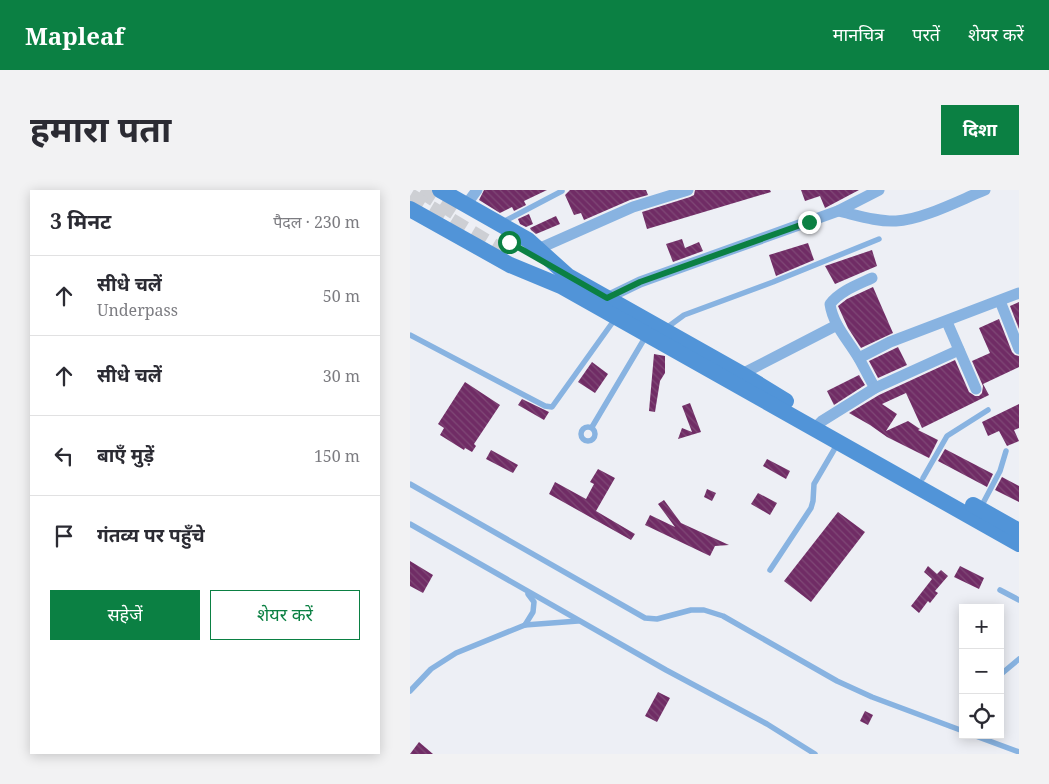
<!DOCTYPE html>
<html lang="hi">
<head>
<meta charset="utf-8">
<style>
	:root { --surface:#fff; --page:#f2f2f3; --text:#2b2b33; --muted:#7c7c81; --line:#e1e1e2; --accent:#0b8043 }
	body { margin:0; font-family:"Noto Serif","Noto Sans Devanagari",serif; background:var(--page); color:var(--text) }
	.controls { position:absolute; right:15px; bottom:15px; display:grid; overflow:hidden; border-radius:0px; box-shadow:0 2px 12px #0003 }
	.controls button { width:45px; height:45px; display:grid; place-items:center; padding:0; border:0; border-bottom:1px solid var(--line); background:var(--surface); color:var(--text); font:25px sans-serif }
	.stop { position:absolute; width:15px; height:15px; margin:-11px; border:4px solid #0b8043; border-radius:50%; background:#fff }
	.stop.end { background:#0b8043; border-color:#fff; box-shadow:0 1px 5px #0008 }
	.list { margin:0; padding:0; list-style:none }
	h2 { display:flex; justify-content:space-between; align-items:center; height:65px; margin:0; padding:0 20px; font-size:21px }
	h2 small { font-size:16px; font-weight:400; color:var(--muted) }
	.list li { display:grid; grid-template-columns:32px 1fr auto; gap:15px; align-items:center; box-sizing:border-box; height:80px; padding:0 20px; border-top:1px solid var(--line) }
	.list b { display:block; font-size:19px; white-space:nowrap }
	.list p { margin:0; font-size:16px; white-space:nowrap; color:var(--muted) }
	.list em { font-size:16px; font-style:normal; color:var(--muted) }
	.actions { display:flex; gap:10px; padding:15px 20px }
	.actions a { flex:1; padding:11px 0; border:1px solid var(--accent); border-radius:0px; text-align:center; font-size:18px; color:var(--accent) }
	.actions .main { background:var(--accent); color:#fff }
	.icon { flex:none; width:28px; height:28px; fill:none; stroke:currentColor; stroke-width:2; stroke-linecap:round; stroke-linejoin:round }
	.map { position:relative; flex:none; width:609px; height:564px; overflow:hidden; border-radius:0px }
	header { display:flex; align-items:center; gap:30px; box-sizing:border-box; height:70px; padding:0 25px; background:var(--accent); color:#fff }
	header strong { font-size:24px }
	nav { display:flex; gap:28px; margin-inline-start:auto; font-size:18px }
	.intro { display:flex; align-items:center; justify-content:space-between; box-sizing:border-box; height:120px; padding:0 30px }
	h1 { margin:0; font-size:35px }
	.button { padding:12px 22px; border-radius:0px; background:var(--accent); color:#fff; font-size:18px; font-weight:700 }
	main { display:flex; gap:30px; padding:0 30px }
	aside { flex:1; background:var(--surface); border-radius:0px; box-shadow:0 2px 12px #0003 }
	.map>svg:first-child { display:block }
</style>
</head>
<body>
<header>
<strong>Mapleaf</strong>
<nav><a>मानचित्र</a><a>परतें</a><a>शेयर करें</a></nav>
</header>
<div class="intro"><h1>हमारा पता</h1><a class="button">दिशा</a></div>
<main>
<aside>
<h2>3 मिनट<small>पैदल · 230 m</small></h2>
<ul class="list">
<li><svg class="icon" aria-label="ahead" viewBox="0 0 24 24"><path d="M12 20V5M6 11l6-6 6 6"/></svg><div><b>सीधे चलें</b><p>Underpass</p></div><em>50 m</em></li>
<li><svg class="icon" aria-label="ahead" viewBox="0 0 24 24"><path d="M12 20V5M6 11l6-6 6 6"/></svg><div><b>सीधे चलें</b></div><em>30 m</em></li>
<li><svg class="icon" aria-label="left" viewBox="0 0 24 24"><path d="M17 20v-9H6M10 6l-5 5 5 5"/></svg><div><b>बाएँ मुड़ें</b></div><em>150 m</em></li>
<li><svg class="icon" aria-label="arrive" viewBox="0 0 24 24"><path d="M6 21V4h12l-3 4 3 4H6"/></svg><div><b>गंतव्य पर पहुँचे</b></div></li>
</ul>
<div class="actions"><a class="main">सहेजें</a><a>शेयर करें</a></div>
</aside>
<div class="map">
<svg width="609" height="564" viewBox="0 0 609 564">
	<defs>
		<pattern id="building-back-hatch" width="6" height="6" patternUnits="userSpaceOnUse" patternTransform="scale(1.25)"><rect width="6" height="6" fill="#702c65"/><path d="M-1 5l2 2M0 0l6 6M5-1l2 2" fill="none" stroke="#7f4876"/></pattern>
	</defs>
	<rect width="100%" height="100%" fill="#edeff5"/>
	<!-- building -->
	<g fill="url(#building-back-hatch)">
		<polygon points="74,0 137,0 114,11 116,15 104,21 102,17 90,23 69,10"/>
		<polygon points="160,0 236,0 238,5 220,10 174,30 171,23 164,25 155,5"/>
		<polygon points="285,0 360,0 361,2 237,39 232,22 280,7 284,5"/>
		<polygon points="391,0 449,0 415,18 410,6 395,11"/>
		<polygon points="119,24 123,34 116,37 110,34 108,29"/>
		<polygon points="146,26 150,34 126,44 121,40 120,38"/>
		<polygon points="272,49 275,58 289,52 293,61 263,72 256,54"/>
		<polygon points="398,53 404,70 366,86 359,65"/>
		<polygon points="462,60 467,76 425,94 415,76"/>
		<polygon points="463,97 483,143 451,158 438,138 428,116 437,109"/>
		<polygon points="609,112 609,139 600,116"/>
		<polygon points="589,129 602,162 605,165 609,166 609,177 573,194 579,205 512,238 496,203 472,214 487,224 476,241 498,231 510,239 508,240 528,250 519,268 477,247 460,235 439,223 469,205 545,170 559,202 565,206 569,206 572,203 573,196 562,171 580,163 569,138"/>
		<polygon points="488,157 497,175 468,188 459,171"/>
		<polygon points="244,164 255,166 255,183 250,191 245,222 239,221"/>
		<polygon points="182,172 198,184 185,203 168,192"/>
		<polygon points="449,185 455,195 424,215 417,201"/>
		<polygon points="55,192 90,215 64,254 66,256 62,262 55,258 54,260 30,245 34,238 28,234"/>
		<polygon points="112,209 139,222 134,230 108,215"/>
		<polygon points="280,213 291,242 268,249 272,238 282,242 272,216"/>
		<polygon points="609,214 609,238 604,240 609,251 597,256 589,241 578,246 572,232"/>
		<polygon points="535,259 583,284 577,297 528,271"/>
		<polygon points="81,260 108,275 103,283 76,269"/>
		<polygon points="357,269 380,281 376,289 353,276"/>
		<polygon points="188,279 205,288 186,321 225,344 221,350 139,304 145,292 176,309 184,294 180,292"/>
		<polygon points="592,287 609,296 609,312 585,300"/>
		<polygon points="297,299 306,303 302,311 294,307"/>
		<polygon points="348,303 367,313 360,325 341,314"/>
		<polygon points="254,310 271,333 319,355 305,356 300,366 235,335 240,325 265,337 248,314"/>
		<polygon points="428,322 455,342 401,412 374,391"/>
		<polygon points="0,371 23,385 13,403 0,396"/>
		<polygon points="518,376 527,384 531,380 538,386 525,401 528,403 520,413 518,411 509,423 501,416 522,389 514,382"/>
		<polygon points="550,376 574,388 569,399 544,387"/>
		<polygon points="248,502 260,508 247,532 235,526"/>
		<polygon points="455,521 463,525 458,535 450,531"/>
		<polygon points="9,552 23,564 0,564"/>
	</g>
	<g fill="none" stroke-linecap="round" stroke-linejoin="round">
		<!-- secondary-tunnel -->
		<g stroke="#cdcfd4" stroke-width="16" stroke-dasharray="16 8" stroke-linecap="butt">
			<polyline points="11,0 45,22"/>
			<polyline points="0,6 93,62"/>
		</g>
		<!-- service -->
		<g stroke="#88b3e1" stroke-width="5.5">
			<polyline points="91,33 152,1"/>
			<polyline points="255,139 274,125 363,92 469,49"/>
			<polyline points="0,145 135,216 142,217 205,129"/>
			<circle cx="178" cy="244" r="7"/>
			<polyline points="182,237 236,146"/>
			<polyline points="513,288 537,246 578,220"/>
			<polyline points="0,294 235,428 247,429 281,420 294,420 313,426 427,491 462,507 553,541"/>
			<polyline points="571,317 590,281 596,261"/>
			<polyline points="0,334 256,480 357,534 405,564"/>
			<polyline points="360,380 401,318 403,311 404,294 428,253"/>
			<polyline points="590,400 609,410"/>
			<polyline points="115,435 168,431"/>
			<polyline points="590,485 609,469"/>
			<polyline points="0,501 21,479 46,463 115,435 123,422 124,412 118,404"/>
			<polyline points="563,545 609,562"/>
		</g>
		<!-- minor -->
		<g stroke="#88b3e1" stroke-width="11">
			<polyline points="56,15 67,0"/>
			<path d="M428 21C446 25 467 32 486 31 512 30 550 10 575 0"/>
			<polyline points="128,59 223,17 278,0"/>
			<path d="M462 88C447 95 430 101 420 114 423 135 438 150 448 167 454 177 459 188 465 198"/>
			<polyline points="197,108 230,92 428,21 469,0"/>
			<polyline points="590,111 609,159"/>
			<polyline points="537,132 566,199"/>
			<polyline points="449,168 480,152 609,103"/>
			<polyline points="332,184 427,135"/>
			<polyline points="404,239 412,231 465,198 549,160"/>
		</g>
		<!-- secondary -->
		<g stroke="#5194d8" stroke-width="16">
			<polyline points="30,0 118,50 158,86 332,184 376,211"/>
			<polyline points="0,19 100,75 151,96 609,354"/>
			<polyline points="563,315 609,341"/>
		</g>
	</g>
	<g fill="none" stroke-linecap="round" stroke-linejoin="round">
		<!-- route -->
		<polyline stroke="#0b8043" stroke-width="6" points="99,52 197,108 230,92 399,32"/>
	</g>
</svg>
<div class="controls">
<button>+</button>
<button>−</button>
<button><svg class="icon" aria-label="locate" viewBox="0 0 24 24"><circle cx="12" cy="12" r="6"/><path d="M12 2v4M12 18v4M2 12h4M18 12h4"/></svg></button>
</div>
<div class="stop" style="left:99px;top:52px"></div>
<div class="stop end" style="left:399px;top:32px"></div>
</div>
</main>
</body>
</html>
